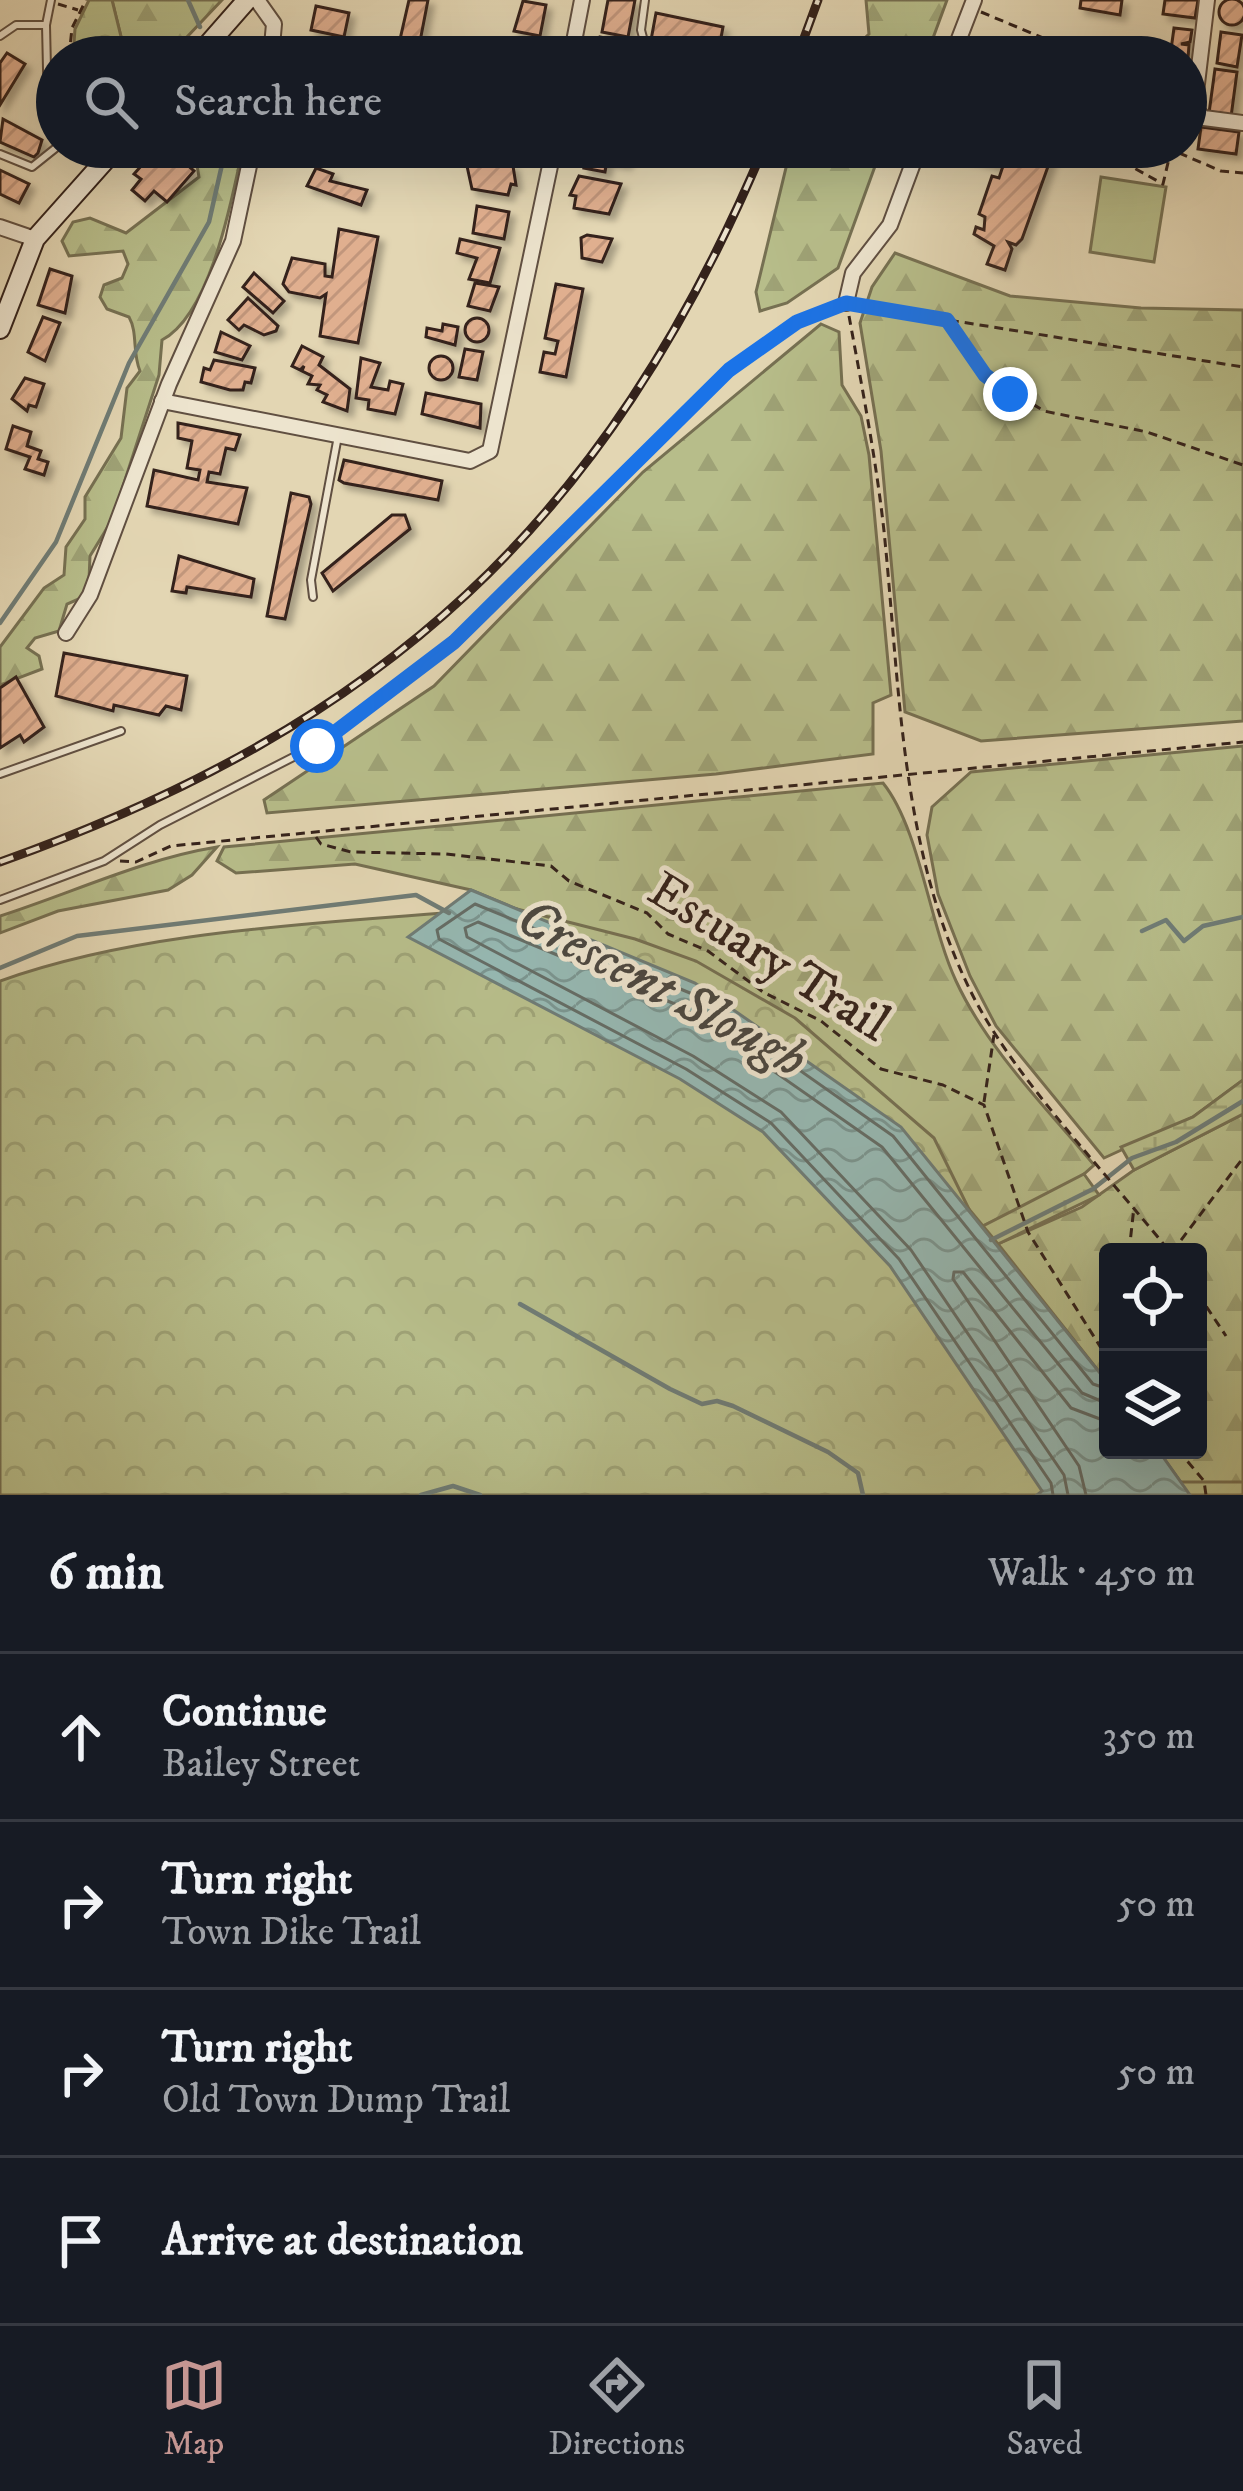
<!DOCTYPE html>
<html lang="en">
<head>
<meta charset="utf-8">
<style>
	:root { --surface:#171b24; --page:#20242c; --text:#f1f3f6; --muted:#9ea1a6; --line:#363941; --accent:#c59692 }
	body { margin:0; font-family:"IM FELL DW Pica",serif; background:var(--page); color:var(--text) }
	.controls { position:absolute; right:36px; bottom:36px; display:grid; overflow:hidden; border-radius:12px; box-shadow:0 12px 48px #0002 }
	.controls button { width:108px; height:108px; display:grid; place-items:center; padding:0; border:0; border-bottom:3px solid var(--line); background:var(--surface); color:var(--text); font:60px sans-serif }
	.stop { position:absolute; width:36px; height:36px; margin:-27px; border:9px solid #1a73e8; border-radius:50%; background:#fff }
	.stop.end { background:#1a73e8; border-color:#fff; box-shadow:0 3px 12px #0008 }
	.list { margin:0; padding:0; list-style:none }
	h2 { display:flex; justify-content:space-between; align-items:center; height:156px; margin:0; padding:0 48px; font-size:51px }
	h2 small { font-size:39px; font-weight:400; color:var(--muted) }
	.list li { display:grid; grid-template-columns:78px 1fr auto; gap:36px; align-items:center; box-sizing:border-box; height:168px; padding:0 48px; border-top:3px solid var(--line) }
	.list b { display:block; font-size:45px; white-space:nowrap }
	.list p { margin:0; font-size:39px; white-space:nowrap; color:var(--muted) }
	.list em { font-size:39px; font-style:normal; color:var(--muted) }
	.icon { flex:none; width:66px; height:66px; fill:none; stroke:currentColor; stroke-width:2; stroke-linecap:round; stroke-linejoin:round }
	.map { position:relative; flex:none; width:1243px; height:1495px; overflow:hidden }
	.search { position:absolute; background:var(--surface); box-shadow:0 12px 48px #0002; left:36px; right:36px; top:36px; height:132px; display:flex; align-items:center; gap:30px; box-sizing:border-box; padding:0 42px; border-radius:66px; color:var(--muted); font-size:45px }
	.sheet { height:828px; background:var(--surface) }
	nav { display:flex; justify-content:space-around; align-items:center; box-sizing:border-box; height:168px; border-top:3px solid var(--line); background:var(--surface); font-size:33px; color:var(--muted) }
	nav a { display:grid; justify-items:center; gap:6px }
	nav .on { color:var(--accent) }
	.map>svg:first-child { display:block }
</style>
</head>
<body>
<div class="map">
<svg width="1243" height="1495" viewBox="0 0 1243 1495">
	<defs>
		<pattern id="forest-firs" width="22" height="20" patternUnits="userSpaceOnUse" patternTransform="scale(3)"><rect width="22" height="20" fill="#b7bd8a"/><path d="M5 1l3.5 6h-7zM16 11l3.5 6h-7z" fill="#9ea276"/></pattern>
		<pattern id="wetland-marsh" width="20" height="14" patternUnits="userSpaceOnUse" patternTransform="scale(3)"><rect width="20" height="14" fill="#b7bd8a"/><path d="M1 5h8M5 5V1M11 12h8M15 12V8" fill="none" stroke="#9ea276"/></pattern>
		<pattern id="park-crowns" width="20" height="18" patternUnits="userSpaceOnUse" patternTransform="scale(3)"><rect width="20" height="18" fill="#b7bd8a"/><path d="M2 6a3 3 0 1 1 6 0M12 15a3 3 0 1 1 6 0" fill="none" stroke="#9ea276"/></pattern>
		<pattern id="water-waves" width="16" height="10" patternUnits="userSpaceOnUse" patternTransform="scale(3)"><rect width="16" height="10" fill="#96b8b2"/><path d="M0 5q4-4 8 0t8 0" fill="none" stroke="#7b9590"/></pattern>
		<pattern id="building-hatch" width="6" height="6" patternUnits="userSpaceOnUse" patternTransform="scale(3)"><rect width="6" height="6" fill="#e0af8f"/><path d="M-1 1l2-2M0 6l6-6M5 7l2-2" fill="none" stroke="#c1967b"/></pattern>
		<filter id="shadow"><feDropShadow dx="5.5" dy="5.5" stdDeviation="3" flood-color="#0004"/></filter>
	</defs>
	<rect width="100%" height="100%" fill="#e3d6b3"/>
	<filter id="stains"><feTurbulence type="fractalNoise" baseFrequency=".00167" numOctaves="4"/><feColorMatrix values="0 0 0 0 .2 0 0 0 0 .09 0 0 0 0 .02 0 0 0 .5 -.17"/></filter>
	<radialGradient id="worn" r=".72"><stop offset=".6" stop-color="#630" stop-opacity="0"/><stop offset="1" stop-color="#630" stop-opacity=".3"/></radialGradient>
	<!-- forest -->
	<g fill="url(#forest-firs)" stroke="#767052" stroke-width="3">
		<polygon points="112,0 222,0 168,57 126,57"/>
		<polygon points="866,0 947,0 926,57 821,57 848,54 869,34"/>
		<path d="M194 147H243C232 199 211 314 162 340L159 375 112 520 90 556 89 580 81 598 67 604 59 631 35 638 27 648 39 656 42 669 0 685V647L44 588 64 575 66 547 85 519V497L121 438 127 388 140 371C132 352 138 333 129 317L107 309 100 297 104 285 122 278 128 264 123 251 69 256 62 241 73 222 90 218 126 233 199 177Z"/>
		<polygon points="791,147 882,147 838,268 787,303 760,311 756,292"/>
		<polygon points="895,253 1010,296 1141,308 1243,310 1243,721 981,741 905,712 881,451 860,323 872,287"/>
		<polygon points="821,324 839,332 842,385 861,416 869,455 891,695 873,703 873,754 716,774 267,813 264,800 434,686 643,472"/>
		<polygon points="1243,746 1243,1080 1193,1117 1104,1158 996,1026 970,976 938,894 927,835 932,807 971,772"/>
		<path d="M883 783C920 829 929 923 956 981 988 1050 1046 1107 1094 1165L1075 1182 983 1226 901 1127 695 983 471 890 355 864 236 873 217 861 224 847Z"/>
		<path d="M217 847 192 875 168 890 58 911 0 933V916C72 893 143 859 217 847Z"/>
		<polygon points="1243,1114 1243,1495 1190,1495 1158,1450 1198,1450 1198,1252 1108,1252 1108,1383 998,1244 1082,1207 1134,1170"/>
	</g>
	<!-- wetland -->
	<g fill="url(#wetland-marsh)" stroke="#767052" stroke-width="3">
		<polygon points="1243,1080 1243,1114 1134,1170 1121,1147 1193,1117"/>
		<polygon points="1084,1174 1099,1195 998,1244 983,1226"/>
	</g>
	<!-- park -->
	<g fill="url(#park-crowns)" stroke="#767052" stroke-width="3">
		<polygon points="89,0 112,0 126,57 73,57 75,29"/>
		<path d="M509 907 635 939 696 961 795 1018 934 1138 991 1254 1108 1450 1150 1482H1243V1495H0V981C156 925 344 924 509 907Z"/>
	</g>
	<!-- pitch -->
	<polygon fill="#b7bd8a" stroke="#767052" stroke-width="3" points="1101,177 1166,187 1154,262 1090,252"/>
	<!-- water -->
	<polygon fill="url(#water-waves)" stroke="#6f7c76" stroke-width="3" points="471,890 695,983 901,1127 1108,1383 1108,1450 1158,1450 1190,1495 1037,1495 1042,1491 890,1266 763,1132 680,1079 408,937"/>
	<g fill="none" stroke-linecap="round" stroke-linejoin="round">
		<!-- shore -->
		<g stroke="#656d66" stroke-width="3">
			<polyline points="1053,1495 1051,1483 899,1259 771,1123 686,1069 439,939 437,930 475,904 690,993 893,1136 1093,1384 1108,1389"/>
			<polyline points="1068,1495 1064,1475 911,1250 781,1112 693,1056 467,937 465,928 478,922 682,1007 882,1147 1082,1393 1108,1404"/>
			<polyline points="1086,1495 1079,1466 953,1279 954,1272 963,1272 1071,1408 1108,1422"/>
		</g>
		<!-- stream -->
		<g stroke="#6f7c76" stroke-width="4.5">
			<polyline points="188,0 200,27"/>
			<polyline points="216,55 216,57"/>
			<polyline points="0,623 56,542 129,363 209,222 226,147"/>
			<polyline points="1142,931 1166,920 1184,941 1203,926 1243,917"/>
			<polyline points="0,968 77,936 416,895 449,913"/>
			<polyline points="991,1240 1093,1189 1132,1158 1176,1142 1243,1101"/>
			<polyline points="520,1304 670,1389 702,1404 717,1401 733,1406 828,1452 858,1473 863,1495"/>
			<polyline points="421,1495 453,1486 480,1495"/>
		</g>
	</g>
	<!-- building -->
	<g fill="url(#building-hatch)" stroke="#34221b" stroke-width="3" filter="url(#shadow)">
		<circle cx="1232" cy="12" r="13"/>
		<polygon points="409,0 428,0 417,57 396,57"/>
		<polygon points="608,0 635,0 628,37 602,32"/>
		<polygon points="1081,0 1122,0 1120,15 1080,8"/>
		<polygon points="1165,0 1198,0 1195,18 1163,14"/>
		<polygon points="523,1 546,5 540,36 514,31"/>
		<polygon points="316,6 349,13 344,37 311,30"/>
		<polygon points="656,13 723,27 718,54 651,40"/>
		<polygon points="1174,28 1192,30 1190,42 1181,44 1189,45 1188,58 1170,57"/>
		<polygon points="1221,32 1242,35 1237,67 1217,63"/>
		<polygon points="600,37 627,42 624,57 596,57"/>
		<polygon points="7,53 25,64 0,105 0,63"/>
		<polygon points="1215,69 1237,72 1231,117 1209,113"/>
		<polygon points="3,119 42,140 38,153 34,157 0,142"/>
		<polygon points="1201,127 1239,132 1236,154 1198,149"/>
		<polygon points="158,147 167,147 194,171 167,202 154,191 145,201 132,190 141,179 134,174"/>
		<polygon points="591,147 629,147 626,163 607,160 605,172 584,168"/>
		<polygon points="956,147 1055,147 1022,239 1016,245 1008,242 1012,249 1005,270 987,264 994,246 974,234 976,227 984,230 985,217 979,214 992,176 999,178 1003,166 960,155"/>
		<polygon points="465,157 513,166 516,185 511,184 508,195 472,189"/>
		<polygon points="316,168 333,174 330,181 367,190 361,205 307,186"/>
		<polygon points="0,170 29,184 19,203 0,194"/>
		<polygon points="579,176 621,184 609,214 574,208 576,196 570,195"/>
		<polygon points="477,206 509,212 504,239 473,233"/>
		<polygon points="339,229 378,237 358,343 320,336 326,294 320,298 289,292 283,284 292,258 325,264 325,276 332,277"/>
		<polygon points="587,235 612,239 602,262 582,258 581,238"/>
		<polygon points="460,239 500,248 490,283 469,279 477,258 457,253"/>
		<polygon points="50,269 72,276 65,313 38,305"/>
		<polygon points="254,273 284,301 273,313 243,287"/>
		<polygon points="475,283 499,287 490,311 468,306"/>
		<polygon points="556,284 583,289 566,377 540,372 544,352 555,354 558,341 545,338"/>
		<polygon points="248,298 278,326 276,331 264,335 244,325 239,330 228,320"/>
		<polygon points="43,317 60,323 45,361 28,352"/>
		<circle cx="477" cy="330" r="12"/>
		<polygon points="443,324 458,327 455,345 426,337 427,328 442,331"/>
		<polygon points="221,332 250,346 242,360 215,352"/>
		<polygon points="302,346 323,357 319,365 350,389 347,411 323,402 327,395 317,390 320,385 308,384 312,376 302,371 304,366 300,370 292,366"/>
		<polygon points="465,349 483,352 477,380 459,377"/>
		<circle cx="441" cy="368" r="12"/>
		<polygon points="361,358 380,363 371,387 388,390 390,381 403,384 395,414 368,409 369,400 356,398"/>
		<polygon points="214,360 255,368 251,383 245,382 243,390 230,390 201,382 204,368 210,370"/>
		<polygon points="25,378 44,384 36,407 29,405 27,411 12,399"/>
		<polygon points="426,393 481,404 480,428 422,414"/>
		<polygon points="178,423 240,435 235,450 226,448 220,474 209,472 207,482 247,488 238,524 147,506 154,470 198,480 200,470 187,468 192,441 178,438"/>
		<polygon points="13,426 31,432 27,446 41,451 38,459 48,462 44,475 25,469 30,457 6,449"/>
		<polygon points="344,460 442,481 438,500 344,483 339,480"/>
		<polygon points="291,493 309,497 311,504 285,619 267,616"/>
		<polygon points="392,515 405,515 410,529 333,591 322,573"/>
		<polygon points="179,556 254,579 251,597 187,587 186,593 172,591"/>
		<polygon points="64,653 187,676 181,710 166,706 159,715 114,705 113,711 56,696"/>
		<polygon points="16,677 44,727 24,742 20,735 0,748 0,688"/>
	</g>
	<g fill="none" stroke-linecap="round" stroke-linejoin="round">
		<defs>
			<g id="lane">
				<polyline points="645,0 641,30 645,45 674,57"/>
				<polyline points="46,25 51,0"/>
				<polyline points="0,36 16,25 46,25 48,114 57,128"/>
				<polyline points="635,57 645,45"/>
				<polyline points="76,147 95,166"/>
				<polyline points="0,154 32,167 57,147"/>
				<polyline points="313,597 311,580 338,436"/>
				<polyline points="0,774 121,731"/>
				<polyline points="0,900 104,861 160,825 317,745 453,642 729,370 797,322 843,305"/>
			</g>
			<g id="street">
				<polyline points="257,0 274,24 271,57"/>
				<polyline points="1207,0 1194,109 1204,118 1243,123"/>
				<polyline points="571,57 582,0"/>
				<polyline points="952,57 974,0"/>
				<polyline points="0,227 35,239"/>
				<polyline points="846,303 853,273 890,225 919,147"/>
				<polyline points="162,401 470,461 490,451 554,147"/>
				<polyline points="66,633 90,595 169,384 233,241 253,147"/>
			</g>
			<g id="secondary">
				<polyline points="197,57 247,0"/>
				<polyline points="0,329 35,239 117,147"/>
			</g>
		</defs>
		<!-- lane casing -->
		<use href="#lane" stroke="#604f41" stroke-width="10"/>
		<!-- street casing -->
		<use href="#street" stroke="#604f41" stroke-width="18"/>
		<!-- secondary casing -->
		<use href="#secondary" stroke="#34221b" stroke-width="22"/>
		<!-- path -->
		<g stroke="#34221b" stroke-width="3" stroke-dasharray="9 6" stroke-linecap="butt">
			<polyline points="58,4 78,10"/>
			<polyline points="981,12 1089,57"/>
			<polyline points="1049,40 1053,57"/>
			<polyline points="69,57 72,28 86,0"/>
			<polyline points="1096,147 1163,184 1171,150"/>
			<polyline points="1165,147 1221,171 1243,173"/>
			<polyline points="861,306 1243,367"/>
			<path d="M849 316C862 387 876 459 884 531 900 687 900 849 971 992 1013 1077 1109 1176 1170 1252"/>
			<polyline points="949,322 985,375 1044,411 1147,432 1243,465"/>
			<polyline points="316,837 321,844 351,852 446,854 551,866 569,881 647,913 668,934 708,951 763,992 821,1021 881,1069 943,1085 984,1105 1028,1232 1108,1359"/>
			<polyline points="120,861 136,862 171,846 1243,742"/>
			<polyline points="984,1102 994,1035"/>
			<polyline points="1129,1252 1134,1207"/>
			<polyline points="1172,1252 1243,1158"/>
			<polyline points="1198,1294 1226,1336"/>
			<polyline points="1178,1450 1204,1481 1206,1495"/>
		</g>
		<!-- lane -->
		<use href="#lane" stroke="#ede4ce" stroke-width="6"/>
		<!-- street -->
		<use href="#street" stroke="#ede4ce" stroke-width="14"/>
		<!-- secondary -->
		<use href="#secondary" stroke="#ede4ce" stroke-width="18"/>
		<defs>
			<g id="rail">
				<polyline points="797,57 818,0"/>
				<path d="M0 862C383 726 606 523 764 147"/>
			</g>
		</defs>
		<!-- rail casing -->
		<use href="#rail" stroke="#34221b" stroke-width="9"/>
		<!-- rail -->
		<use href="#rail" stroke="#ede4ce" stroke-width="4.5" stroke-dasharray="14" stroke-linecap="butt"/>
	</g>
	<g fill="none" stroke-linecap="round" stroke-linejoin="round">
		<!-- route -->
		<polyline stroke="#1a73e8" stroke-width="15" points="317,746 454,642 729,370 797,322 846,303 947,320 985,375 1010,394"/>
	</g>
	<g text-anchor="middle" stroke-width="10" stroke-linejoin="round" paint-order="stroke">
		<!-- street labels -->
		<g font-size="51" fill="#34221b" stroke="#ede4ce">
			<text transform="translate(770 955) rotate(32)" y="18">Estuary Trail</text>
		</g>
		<!-- water labels -->
		<g font-size="54" font-style="italic" fill="#4c4841" stroke="#ede4ce">
			<text transform="translate(663 986) rotate(28)" y="19">Crescent Slough</text>
		</g>
	</g>
	<rect width="100%" height="100%" filter="url(#stains)"/>
	<rect width="100%" height="100%" fill="url(#worn)"/>
</svg>
<div class="controls">
<button><svg class="icon" aria-label="locate" viewBox="0 0 24 24"><circle cx="12" cy="12" r="6"/><path d="M12 2v4M12 18v4M2 12h4M18 12h4"/></svg></button>
<button><svg class="icon" aria-label="layers" viewBox="0 0 24 24"><path d="M12 4l9 5-9 5-9-5zM3 14l9 5 9-5"/></svg></button>
</div>
<div class="stop" style="left:317px;top:746px"></div>
<div class="stop end" style="left:1010px;top:394px"></div>
<div class="search"><svg class="icon" aria-label="search" viewBox="0 0 24 24"><circle cx="10" cy="10" r="6"/><path d="M15 15l6 6"/></svg>Search here</div>
</div>
<section class="sheet">
<h2>6 min<small>Walk · 450 m</small></h2>
<ul class="list">
<li><svg class="icon" aria-label="ahead" viewBox="0 0 24 24"><path d="M12 20V5M6 11l6-6 6 6"/></svg><div><b>Continue</b><p>Bailey Street</p></div><em>350 m</em></li>
<li><svg class="icon" aria-label="right" viewBox="0 0 24 24"><path d="M7 20v-9h11M14 6l5 5-5 5"/></svg><div><b>Turn right</b><p>Town Dike Trail</p></div><em>50 m</em></li>
<li><svg class="icon" aria-label="right" viewBox="0 0 24 24"><path d="M7 20v-9h11M14 6l5 5-5 5"/></svg><div><b>Turn right</b><p>Old Town Dump Trail</p></div><em>50 m</em></li>
<li><svg class="icon" aria-label="arrive" viewBox="0 0 24 24"><path d="M6 21V4h12l-3 4 3 4H6"/></svg><div><b>Arrive at destination</b></div></li>
</ul>
</section>
<nav>
<a class="on"><svg class="icon" aria-label="map" viewBox="0 0 24 24"><path d="M3 6l6-2 6 2 6-2v14l-6 2-6-2-6 2zM9 4v14M15 6v14"/></svg>Map</a>
<a><svg class="icon" aria-label="directions" viewBox="0 0 24 24"><path d="M12 3l9 9-9 9-9-9zM9 14v-3h6M13 9l2 2-2 2"/></svg>Directions</a>
<a><svg class="icon" aria-label="saved" viewBox="0 0 24 24"><path d="M7 4h10v16l-5-4-5 4z"/></svg>Saved</a>
</nav>
</body>
</html>
